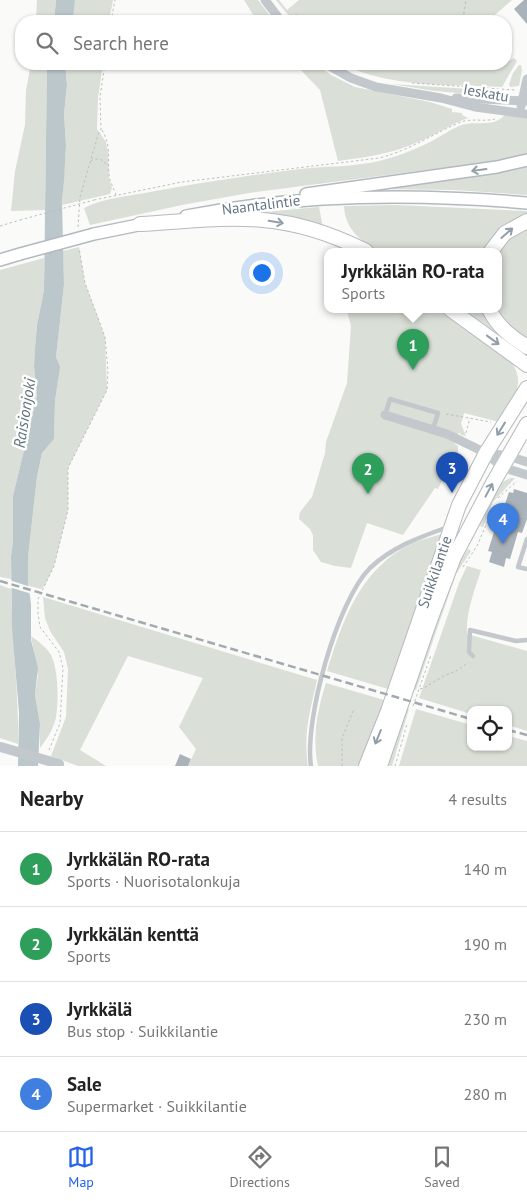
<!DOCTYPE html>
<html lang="en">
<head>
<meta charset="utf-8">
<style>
	:root { --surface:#fff; --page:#f2f2f2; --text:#222; --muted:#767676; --line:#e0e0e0; --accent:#2563eb }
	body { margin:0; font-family:"PT Sans",sans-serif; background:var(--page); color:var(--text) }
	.controls { position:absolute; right:15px; bottom:15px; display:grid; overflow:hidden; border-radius:10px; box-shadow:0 1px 4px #0004 }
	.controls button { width:45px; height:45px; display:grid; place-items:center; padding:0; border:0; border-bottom:1px solid var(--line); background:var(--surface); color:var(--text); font:25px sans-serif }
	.you { position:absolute; left:261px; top:272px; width:18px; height:18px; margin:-12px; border:4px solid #fff; border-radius:50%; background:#1a73e8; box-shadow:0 0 0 8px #1a73e833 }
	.badge { display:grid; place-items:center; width:32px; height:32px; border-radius:50%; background:var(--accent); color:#fff; font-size:16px; font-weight:700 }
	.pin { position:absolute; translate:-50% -41px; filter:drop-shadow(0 1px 2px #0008) }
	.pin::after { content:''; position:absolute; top:26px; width:18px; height:15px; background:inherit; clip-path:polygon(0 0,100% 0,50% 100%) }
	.popup { position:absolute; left:324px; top:248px; width:178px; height:65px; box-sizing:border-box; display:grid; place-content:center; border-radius:10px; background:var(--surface); filter:drop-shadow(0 1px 4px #0005); font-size:16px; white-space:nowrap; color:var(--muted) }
	.popup b { font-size:19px; color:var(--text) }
	.popup::after { content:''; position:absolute; left:50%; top:100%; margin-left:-10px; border:10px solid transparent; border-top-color:var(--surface) }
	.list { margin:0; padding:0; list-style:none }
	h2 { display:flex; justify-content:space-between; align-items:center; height:65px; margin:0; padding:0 20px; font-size:21px }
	h2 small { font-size:16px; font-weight:400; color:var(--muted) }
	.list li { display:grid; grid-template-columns:32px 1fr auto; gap:15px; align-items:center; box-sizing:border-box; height:75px; padding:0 20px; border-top:1px solid var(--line) }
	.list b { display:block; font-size:19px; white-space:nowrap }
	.list p { margin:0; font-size:16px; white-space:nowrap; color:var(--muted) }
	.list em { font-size:16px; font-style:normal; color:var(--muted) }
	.icon { flex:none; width:28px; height:28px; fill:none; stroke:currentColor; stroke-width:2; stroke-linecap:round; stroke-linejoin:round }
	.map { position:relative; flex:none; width:527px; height:766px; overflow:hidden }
	.search { position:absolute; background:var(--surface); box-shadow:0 1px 4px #0004; left:15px; right:15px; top:15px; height:55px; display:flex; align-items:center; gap:12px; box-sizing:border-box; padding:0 18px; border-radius:20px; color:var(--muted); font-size:19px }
	.sheet { height:365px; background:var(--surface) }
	nav { display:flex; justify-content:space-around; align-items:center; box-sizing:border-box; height:70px; border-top:1px solid var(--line); background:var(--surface); font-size:14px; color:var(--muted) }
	nav a { display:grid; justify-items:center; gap:2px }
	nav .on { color:var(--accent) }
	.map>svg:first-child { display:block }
</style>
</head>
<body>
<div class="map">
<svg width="527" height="766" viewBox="0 0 527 766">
	<rect width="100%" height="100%" fill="#fafaf8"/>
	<!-- green -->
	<g fill="#dadfd7">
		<polygon points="37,0 56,0 54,21 36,21"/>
		<polygon points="75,0 113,0 109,21 73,21"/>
		<polygon points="244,0 258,0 274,21 257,21"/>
		<polygon points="276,0 279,0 287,10 299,0 512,0 488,21 293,21"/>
		<path d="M506 57 509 61 514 58 517 61 502 87C452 84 387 88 343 64H506Z"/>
		<polygon points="31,64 47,64 45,210 11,211 15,171 25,125 26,90"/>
		<polygon points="65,64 103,64 98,98 97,129 106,142 108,153 109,179 112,188 110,194 62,205 66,145 64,114 67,85"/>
		<path d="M295 64H316L331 75 355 87 430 102 452 109V112L462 113V115L468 118C451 124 435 135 418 142 392 154 366 157 338 161L320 90Z"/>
		<polygon points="519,65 521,65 522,70 519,86 510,87 509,84 513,73"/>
		<polygon points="391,84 502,91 501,97 435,91"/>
		<path d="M505 115 527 118V153L504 160 249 193 182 205 90 225 84 208C104 198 129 196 150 192 200 183 250 175 300 169 326 166 354 167 379 161 397 157 416 149 432 141 441 136 450 130 459 126 474 119 492 129 505 115Z"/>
		<polygon points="527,165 527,195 454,190 379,189"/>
		<path d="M396 205 527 211V217L487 251H379C360 241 345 229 344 206Z"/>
		<polygon points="319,207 323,228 262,214 263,212"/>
		<polygon points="527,226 527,338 516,333 494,309 498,309 498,251 512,234"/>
		<polygon points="79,247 85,283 105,337 107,390 68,468 68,510 54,566 45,585 41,589 29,586 28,582 28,557 37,477 42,453 54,439 55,401 59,371 56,357 64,285 63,251"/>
		<polygon points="44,258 44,290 37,325 35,348 34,366 37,396 13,496 13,541 11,556 11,579 0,577 0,270"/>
		<path d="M349 309H437L512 363C527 385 511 402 499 422L464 413 461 424 466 436 461 435 459 432 455 444 458 446V462L444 476 438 489 435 488 403 535 367 523 351 568 335 566 321 562 313 550V535L310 529 299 519 300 512 312 497 325 453 326 442 347 383 351 326 348 315Z"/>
		<polygon points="464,309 482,309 487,318 502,337"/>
		<path d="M511 478H515L493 502 483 527 480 526C485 510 493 483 511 478Z"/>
		<path d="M442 534 388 689 327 671C343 620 360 568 413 543 422 539 433 537 442 534Z"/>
		<polygon points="468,549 471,551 456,574 416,690 412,689 456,568"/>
		<path d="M467 566 481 570C474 592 466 612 467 634L527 651V731L508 725V710H471V714L419 698 459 583Z"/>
		<path d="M0 585 11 589C12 641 19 692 18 744L0 738Z"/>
		<path d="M43 597 317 680C310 712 303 733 308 766H188L196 749 179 727 203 678 128 656 80 750 106 766H78L51 756 66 717 68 669 64 652 50 631 45 618Z"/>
		<path d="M31 636C38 641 46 647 51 655 58 668 59 702 56 717 54 728 47 739 40 748V724L35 695 38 676Z"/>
		<path d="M326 683 384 700 358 766H318C312 737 317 711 326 683Z"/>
		<polygon points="405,707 409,709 392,766 387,766"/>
		<polygon points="416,709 471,725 471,747 508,747 508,736 527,741 527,766 399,766"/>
	</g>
	<!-- water -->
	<g fill="#bbc7cb">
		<polygon points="56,0 75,0 73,21 54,21"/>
		<polygon points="47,64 65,64 67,85 64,114 66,145 64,181 62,201 64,285 56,357 60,367 55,401 54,439 42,453 37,477 28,557 28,582 31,604 31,640 38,668 35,695 40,724 38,766 18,766 19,712 12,628 11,556 13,541 13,496 37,396 34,366 35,348 37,325 44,290"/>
	</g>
	<!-- pier -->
	<polygon fill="#fafaf8" points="9,580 31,587 32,594 9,587"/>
	<!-- building -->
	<g fill="#aab3b9">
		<polygon points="524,0 527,0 527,24 514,9"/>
		<polygon points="514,489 527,493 527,519 522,533 518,532 510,559 506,558 504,567 489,562 492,552 488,551 495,529 492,528 498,505 504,507 509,492 513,493"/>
		<polygon points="180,754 191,759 188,766 175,766"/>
	</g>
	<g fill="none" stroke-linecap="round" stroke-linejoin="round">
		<defs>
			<g id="secondary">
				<polyline points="306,194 497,167 527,160"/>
				<path d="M186 216C299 194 413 193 527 203"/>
				<polyline points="94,234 148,223"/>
				<polyline points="0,260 20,254"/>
			</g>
			<g id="primary">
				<path d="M140 224C180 222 223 216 263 220 299 223 334 235 366 251"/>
				<polyline points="491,251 505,233 527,221"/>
				<polyline points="450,309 527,365"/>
				<path d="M489 309C498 327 510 336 527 347"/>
				<polyline points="366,766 388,711 459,505 486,453 527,388"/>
				<polyline points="380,766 429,623 454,557 493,483 527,424"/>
			</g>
		</defs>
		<!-- secondary casing -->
		<use href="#secondary" stroke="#b3babf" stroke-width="14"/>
		<!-- primary casing -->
		<use href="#primary" stroke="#b5babe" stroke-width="16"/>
		<!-- path -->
		<g stroke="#bbbfc2" stroke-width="1" stroke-dasharray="2.5 2.5" stroke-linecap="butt">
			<polyline points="296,14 298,21"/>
			<polyline points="463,19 466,0"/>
			<polyline points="111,21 115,0"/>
			<polyline points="450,21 463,19 487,21"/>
			<polyline points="412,83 515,90"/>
			<path d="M102 130C113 149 106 162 110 180 112 185 114 190 116 195"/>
			<polyline points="91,161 94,159 100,159 109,166"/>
			<path d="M94 200 182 182 379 158C411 150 432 134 461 122 472 118 484 122 495 119"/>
			<polyline points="0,226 20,220"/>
			<polyline points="78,227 80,197 98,135 101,129 100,97 105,64"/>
			<polyline points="446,414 491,422"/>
			<polyline points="466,433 470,418"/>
			<polyline points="498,498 517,481"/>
			<polyline points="520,516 527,517"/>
			<polyline points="463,567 477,546 492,511"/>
			<path d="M420 689C428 687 432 682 439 679 451 671 456 674 468 662"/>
			<polyline points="413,706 431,655"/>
			<polyline points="49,750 60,723 63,668 59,652 40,627 38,614 38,599 54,566 68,510 68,468 107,390 108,371 105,337 85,283 79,248"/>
			<polyline points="342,766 342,738 354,709"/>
			<polyline points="395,766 407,724"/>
		</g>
		<!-- service -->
		<g stroke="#c3c8cc" stroke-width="4.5">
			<polyline points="385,415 390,399 438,413 433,429"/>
			<polyline points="527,539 518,567 527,569"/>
			<polyline points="473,656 469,652 470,630 516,641 527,640"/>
			<path d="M311 766C304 720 337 601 370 568 392 547 420 537 448 527"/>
		</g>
		<!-- minor -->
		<g stroke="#c3c8cc" stroke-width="9">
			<polyline points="265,0 281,21"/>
			<polyline points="326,64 351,78 376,87 441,98 475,107 527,114"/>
			<polyline points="456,98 527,101"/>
			<polyline points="521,106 527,79"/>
			<polyline points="385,415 447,434 486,453 502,467 527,475"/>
			<polyline points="486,453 508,456 527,462"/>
		</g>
		<!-- secondary -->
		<use href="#secondary" stroke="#fff" stroke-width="11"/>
		<!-- primary -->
		<use href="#primary" stroke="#fff" stroke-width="14"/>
		<!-- rail -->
		<g stroke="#a2aab0" stroke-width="2.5" stroke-dasharray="8 4" stroke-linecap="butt">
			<polyline points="0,581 471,719"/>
			<polyline points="508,730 527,735"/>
		</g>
		<defs>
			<polyline id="secondary-bridge" points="20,254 94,234"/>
		</defs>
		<!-- secondary-bridge casing -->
		<use href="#secondary-bridge" stroke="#b3babf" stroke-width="14" stroke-linecap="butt"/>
		<!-- path-bridge -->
		<polyline stroke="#bbbfc2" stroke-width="1" stroke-dasharray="2.5 2.5" stroke-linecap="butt" points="20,220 94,200"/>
		<!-- tertiary-bridge -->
		<polyline stroke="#c3c8cc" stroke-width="10" points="1,747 59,764"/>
		<!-- secondary-bridge -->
		<use href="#secondary-bridge" stroke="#fff" stroke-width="11"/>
	</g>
	<!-- one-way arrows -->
	<defs><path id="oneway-shaft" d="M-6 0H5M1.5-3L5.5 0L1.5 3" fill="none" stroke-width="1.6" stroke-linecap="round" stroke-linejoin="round" transform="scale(1.25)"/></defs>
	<g stroke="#939fa8">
		<use href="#oneway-shaft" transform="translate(479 170) rotate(172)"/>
		<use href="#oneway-shaft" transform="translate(276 222) rotate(10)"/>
		<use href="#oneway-shaft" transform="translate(507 233) rotate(-41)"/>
		<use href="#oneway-shaft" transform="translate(493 340) rotate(36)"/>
		<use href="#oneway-shaft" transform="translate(501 429) rotate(122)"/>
		<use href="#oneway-shaft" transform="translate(489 490) rotate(-62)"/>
		<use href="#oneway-shaft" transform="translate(378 737) rotate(112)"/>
	</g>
	<g text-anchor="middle" stroke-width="5" stroke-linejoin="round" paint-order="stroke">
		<!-- street labels -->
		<g font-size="15" fill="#657683" stroke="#fff">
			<text transform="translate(486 93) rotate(10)" y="5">Ieskatu</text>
			<text transform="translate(261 205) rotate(-7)" y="5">Naantalintie</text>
			<text transform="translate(435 572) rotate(-71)" y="5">Suikkilantie</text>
		</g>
		<!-- water labels -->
		<g font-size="16" font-style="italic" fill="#60757c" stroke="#fff">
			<text transform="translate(24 413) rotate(-81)" y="6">Raisionjoki</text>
		</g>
	</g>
</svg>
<div class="controls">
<button><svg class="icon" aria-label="locate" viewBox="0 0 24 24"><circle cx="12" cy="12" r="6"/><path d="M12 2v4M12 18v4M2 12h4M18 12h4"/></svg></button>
</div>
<div class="you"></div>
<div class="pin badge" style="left:413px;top:370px;background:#2e9e5b">1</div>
<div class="popup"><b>Jyrkkälän RO-rata</b>Sports</div>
<div class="pin badge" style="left:368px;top:494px;background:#2e9e5b">2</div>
<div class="pin badge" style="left:452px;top:493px;background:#1a4fb4">3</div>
<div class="pin badge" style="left:503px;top:544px;background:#3f7fe0">4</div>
<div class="search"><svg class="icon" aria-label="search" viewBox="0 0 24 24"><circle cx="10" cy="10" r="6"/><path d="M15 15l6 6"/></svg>Search here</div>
</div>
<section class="sheet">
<h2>Nearby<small>4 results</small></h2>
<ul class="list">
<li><span class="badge" style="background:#2e9e5b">1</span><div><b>Jyrkkälän RO-rata</b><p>Sports · Nuorisotalonkuja</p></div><em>140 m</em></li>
<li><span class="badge" style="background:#2e9e5b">2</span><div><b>Jyrkkälän kenttä</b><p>Sports</p></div><em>190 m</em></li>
<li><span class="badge" style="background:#1a4fb4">3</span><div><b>Jyrkkälä</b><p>Bus stop · Suikkilantie</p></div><em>230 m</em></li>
<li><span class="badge" style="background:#3f7fe0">4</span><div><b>Sale</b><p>Supermarket · Suikkilantie</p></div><em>280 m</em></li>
</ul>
</section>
<nav>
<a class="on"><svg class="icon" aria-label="map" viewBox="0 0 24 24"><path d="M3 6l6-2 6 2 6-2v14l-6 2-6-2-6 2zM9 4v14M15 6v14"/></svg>Map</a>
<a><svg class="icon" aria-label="directions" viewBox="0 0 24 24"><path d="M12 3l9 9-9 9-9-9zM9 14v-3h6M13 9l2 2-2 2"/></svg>Directions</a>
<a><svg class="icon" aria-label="saved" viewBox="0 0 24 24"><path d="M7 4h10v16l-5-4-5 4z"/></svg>Saved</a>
</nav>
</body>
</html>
